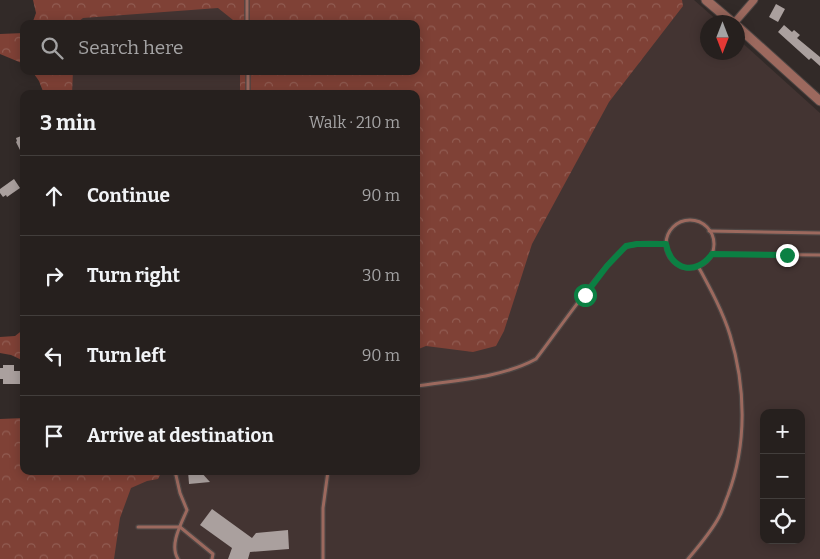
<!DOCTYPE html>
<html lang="en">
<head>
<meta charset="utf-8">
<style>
	:root { --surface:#26201e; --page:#322d2b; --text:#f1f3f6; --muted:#a4a3a4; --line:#423e3c }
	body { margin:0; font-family:Bitter,serif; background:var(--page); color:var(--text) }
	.controls { position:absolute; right:15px; bottom:15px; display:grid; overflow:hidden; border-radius:10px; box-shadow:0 2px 12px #0003 }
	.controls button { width:45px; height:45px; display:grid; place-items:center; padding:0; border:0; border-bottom:1px solid var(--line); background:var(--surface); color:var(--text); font:25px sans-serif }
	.compass { position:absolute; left:700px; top:15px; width:45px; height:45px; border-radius:50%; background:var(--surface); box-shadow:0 2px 12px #0003; rotate:180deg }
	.stop { position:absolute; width:15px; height:15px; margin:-11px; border:4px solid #0b8043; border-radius:50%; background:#fff }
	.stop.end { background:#0b8043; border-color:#fff; box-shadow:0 1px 5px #0008 }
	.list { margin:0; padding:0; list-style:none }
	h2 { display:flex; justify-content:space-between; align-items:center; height:65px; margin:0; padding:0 20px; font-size:21px }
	h2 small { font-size:16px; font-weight:400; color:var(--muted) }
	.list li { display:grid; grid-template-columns:32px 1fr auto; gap:15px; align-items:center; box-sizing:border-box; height:80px; padding:0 20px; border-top:1px solid var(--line) }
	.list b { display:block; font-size:19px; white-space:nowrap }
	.list em { font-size:16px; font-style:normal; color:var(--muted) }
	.icon { flex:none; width:28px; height:28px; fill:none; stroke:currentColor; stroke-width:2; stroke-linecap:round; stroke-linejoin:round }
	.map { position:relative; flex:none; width:820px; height:559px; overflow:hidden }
	.search { position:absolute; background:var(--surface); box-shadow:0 2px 12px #0003; left:20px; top:20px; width:400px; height:55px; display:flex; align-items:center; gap:12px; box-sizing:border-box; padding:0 18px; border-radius:10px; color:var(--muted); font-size:19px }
	.panel { position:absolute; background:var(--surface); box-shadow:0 2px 12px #0003; left:20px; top:90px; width:400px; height:385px; border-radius:10px }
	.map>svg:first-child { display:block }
</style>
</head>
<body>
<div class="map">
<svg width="820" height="559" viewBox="0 0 820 559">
	<defs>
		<pattern id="forest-crowns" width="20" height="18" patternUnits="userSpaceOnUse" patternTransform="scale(1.25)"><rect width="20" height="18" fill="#7f4136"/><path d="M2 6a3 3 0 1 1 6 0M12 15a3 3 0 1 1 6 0" fill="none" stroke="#915c52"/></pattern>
	</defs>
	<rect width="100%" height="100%" fill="#322a28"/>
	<!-- built -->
	<path fill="#433432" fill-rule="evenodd" d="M45 0H694L719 22H708V52H738V39L820 113V559H42V471H416V94H44V71H416V24H45ZM764 413H801V540H764Z"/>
	<!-- forest -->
	<g fill="url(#forest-crowns)">
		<polygon points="33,0 247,0 248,5 249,0 682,0 683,6 609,102 532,244 504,331 496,346 473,352 426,346 416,350 416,94 240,94 240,71 416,71 416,24 238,24 218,8 83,18 75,24 32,24 36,13"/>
		<polygon points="24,33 24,64 0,54 0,34"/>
		<polygon points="32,71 73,71 72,94 44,94 39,81"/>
		<polygon points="24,329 24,361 11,355 0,353 0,337 15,336"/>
		<polygon points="24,418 24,471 162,471 158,479 147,481 131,488 120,518 114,559 0,559 0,419"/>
	</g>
	<!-- building -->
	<g fill="#aaa09e">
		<polygon points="776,4 785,9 778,22 769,17"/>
		<polygon points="784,25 792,32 794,30 800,35 797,38 820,57 820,66 811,58 809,60 778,32"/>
		<polygon points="24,135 24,156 23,156 16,142 17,141 16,138"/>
		<polygon points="14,179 20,188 7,197 6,195 3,197 0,193 0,189"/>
		<polygon points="3,365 14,365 14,371 21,371 20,384 3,384 3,379 0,379 0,368 3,368"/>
		<polygon points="188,471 200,471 210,482 189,484"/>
		<polygon points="212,509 252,538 256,533 288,530 289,549 250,552 248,559 228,559 232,548 200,525"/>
	</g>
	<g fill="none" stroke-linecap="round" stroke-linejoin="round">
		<defs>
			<g id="service">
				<polyline points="247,0 247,24"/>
				<polyline points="248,71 248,94"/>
				<circle cx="690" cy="244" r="24"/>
				<polyline points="709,231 820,233"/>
				<polyline points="712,254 820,255"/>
				<path d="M416 386C456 380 501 378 536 359 551 340 612 252 628 246 639 242 654 243 666 244"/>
				<path d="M175 471 180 493 187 510C181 524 169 545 178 559"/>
				<polyline points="138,527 180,527 213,554 212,559"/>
				<polyline points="323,559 323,508 328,471"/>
				<path d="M688 559C699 546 711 532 719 517 723 510 725 502 728 495 747 445 746 387 730 335 723 312 710 288 698 266"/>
			</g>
			<polyline id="minor" points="735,22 754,0"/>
			<g id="tertiary">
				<polyline points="706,0 732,22"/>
				<polyline points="738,27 820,101"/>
			</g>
		</defs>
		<!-- service casing -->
		<use href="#service" stroke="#4e4644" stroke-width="5.5"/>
		<!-- minor casing -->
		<use href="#minor" stroke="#4e4644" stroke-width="9"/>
		<!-- tertiary casing -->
		<use href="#tertiary" stroke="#4e4644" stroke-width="11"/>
		<!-- service -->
		<use href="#service" stroke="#9c695e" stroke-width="3"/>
		<!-- minor -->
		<use href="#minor" stroke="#9c695e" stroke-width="7"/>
		<!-- tertiary -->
		<use href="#tertiary" stroke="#9c695e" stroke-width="9"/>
	</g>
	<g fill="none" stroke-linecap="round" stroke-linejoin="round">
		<!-- route -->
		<path stroke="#0b8043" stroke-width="6" d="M585 295 607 266 626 246 637 244H666C671 271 696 276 712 254L787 255"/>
	</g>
</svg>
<div class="controls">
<button>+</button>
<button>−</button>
<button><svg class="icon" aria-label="locate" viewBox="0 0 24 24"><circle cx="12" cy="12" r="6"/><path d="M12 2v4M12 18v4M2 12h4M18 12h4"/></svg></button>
</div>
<svg class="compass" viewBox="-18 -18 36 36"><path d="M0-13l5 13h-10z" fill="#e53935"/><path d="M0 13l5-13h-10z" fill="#a4a3a4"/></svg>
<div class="stop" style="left:585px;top:295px"></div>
<div class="stop end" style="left:787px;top:255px"></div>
<div class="search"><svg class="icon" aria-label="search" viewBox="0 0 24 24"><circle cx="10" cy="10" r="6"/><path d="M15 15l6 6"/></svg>Search here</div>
<section class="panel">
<h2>3 min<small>Walk · 210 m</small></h2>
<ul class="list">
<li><svg class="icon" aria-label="ahead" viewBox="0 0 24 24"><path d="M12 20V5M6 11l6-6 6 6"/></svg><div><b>Continue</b></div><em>90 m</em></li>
<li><svg class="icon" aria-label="right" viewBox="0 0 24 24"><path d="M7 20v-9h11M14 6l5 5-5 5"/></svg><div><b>Turn right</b></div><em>30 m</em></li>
<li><svg class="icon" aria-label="left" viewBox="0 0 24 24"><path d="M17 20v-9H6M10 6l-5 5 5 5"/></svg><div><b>Turn left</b></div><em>90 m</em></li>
<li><svg class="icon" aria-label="arrive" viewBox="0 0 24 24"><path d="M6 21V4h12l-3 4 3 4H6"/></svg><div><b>Arrive at destination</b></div></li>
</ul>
</section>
</div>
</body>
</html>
